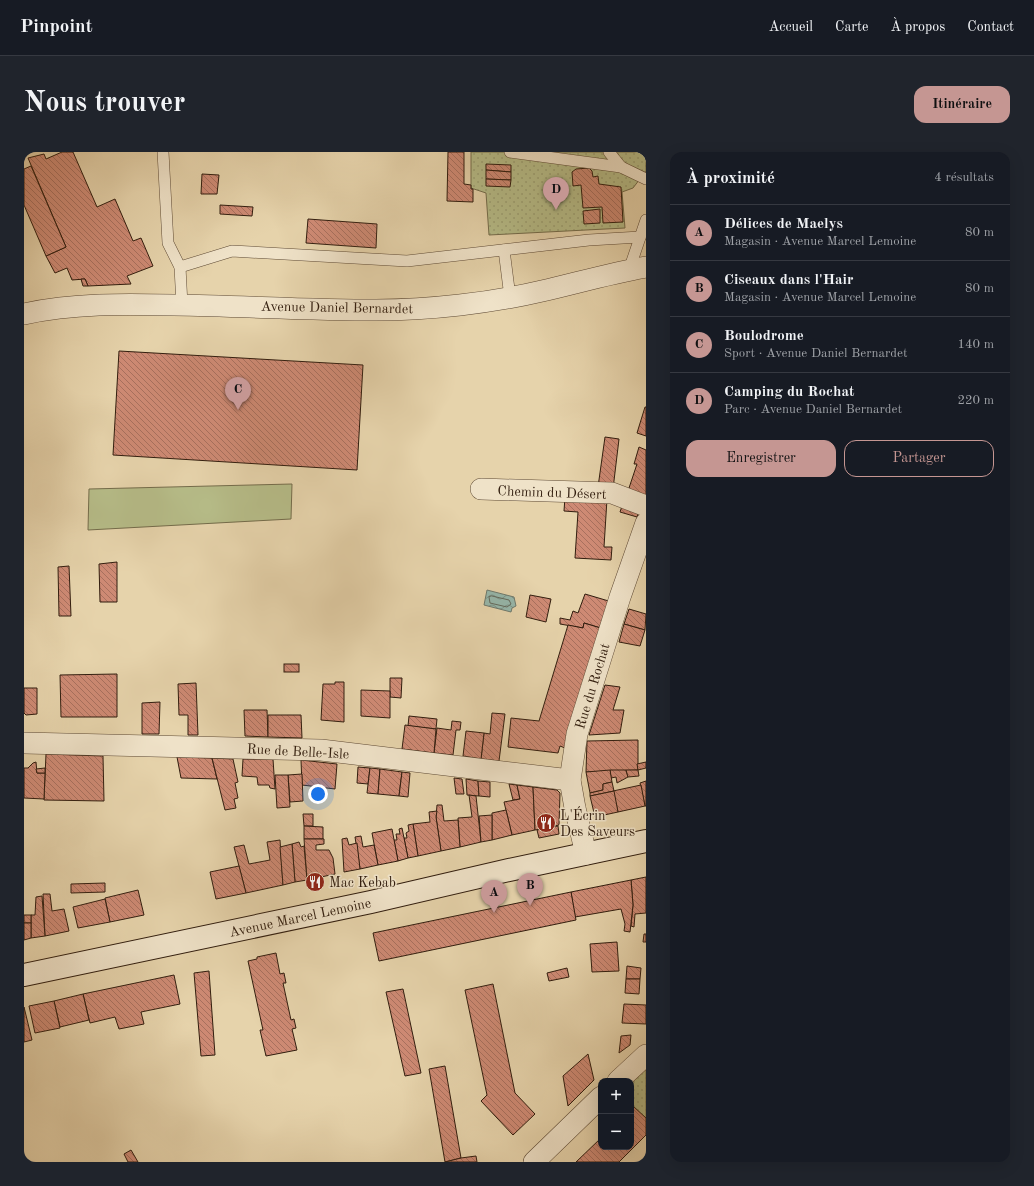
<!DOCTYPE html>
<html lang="fr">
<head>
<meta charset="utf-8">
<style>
	:root { --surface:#171b24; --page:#20242c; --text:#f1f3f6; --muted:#9ea1a6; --line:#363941; --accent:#c59692 }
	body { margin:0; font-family:"Old Standard TT",serif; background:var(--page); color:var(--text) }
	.controls { position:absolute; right:12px; bottom:12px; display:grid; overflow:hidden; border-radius:8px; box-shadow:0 4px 16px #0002 }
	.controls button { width:36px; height:36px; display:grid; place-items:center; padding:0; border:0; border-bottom:1px solid var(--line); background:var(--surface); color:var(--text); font:20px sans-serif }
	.you { position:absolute; left:294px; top:642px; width:14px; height:14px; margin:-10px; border:3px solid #fff; border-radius:50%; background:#1a73e8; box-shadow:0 0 0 6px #1a73e833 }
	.badge { display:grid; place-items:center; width:26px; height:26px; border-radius:50%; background:var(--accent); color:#111; font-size:13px; font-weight:700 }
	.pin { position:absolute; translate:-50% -33px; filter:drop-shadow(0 1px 2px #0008) }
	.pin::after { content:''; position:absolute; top:21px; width:14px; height:12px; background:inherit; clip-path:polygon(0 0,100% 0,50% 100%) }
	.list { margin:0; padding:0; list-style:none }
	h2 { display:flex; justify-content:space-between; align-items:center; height:52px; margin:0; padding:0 16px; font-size:17px }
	h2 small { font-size:13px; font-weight:400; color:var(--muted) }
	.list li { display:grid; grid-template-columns:26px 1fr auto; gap:12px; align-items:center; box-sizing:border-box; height:56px; padding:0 16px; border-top:1px solid var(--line) }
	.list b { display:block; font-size:15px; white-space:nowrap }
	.list p { margin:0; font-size:13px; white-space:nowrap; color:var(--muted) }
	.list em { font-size:13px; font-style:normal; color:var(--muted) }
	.actions { display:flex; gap:8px; padding:12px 16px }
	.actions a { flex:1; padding:9px 0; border:1px solid var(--accent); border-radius:12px; text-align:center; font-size:14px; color:var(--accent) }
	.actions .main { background:var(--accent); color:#111 }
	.map { position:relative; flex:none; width:622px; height:1010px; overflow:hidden; border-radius:12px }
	header { display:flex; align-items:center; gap:24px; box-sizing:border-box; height:56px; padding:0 20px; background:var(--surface); border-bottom:1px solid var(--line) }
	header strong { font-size:19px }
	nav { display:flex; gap:22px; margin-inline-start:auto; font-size:14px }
	.intro { display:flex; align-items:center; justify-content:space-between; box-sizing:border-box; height:96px; padding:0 24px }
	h1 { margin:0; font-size:28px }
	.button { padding:10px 18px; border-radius:12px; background:var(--accent); color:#111; font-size:14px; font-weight:700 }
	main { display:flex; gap:24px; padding:0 24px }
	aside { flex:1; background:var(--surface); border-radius:12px; box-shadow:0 4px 16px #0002 }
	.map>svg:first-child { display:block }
</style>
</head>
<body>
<header>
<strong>Pinpoint</strong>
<nav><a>Accueil</a><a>Carte</a><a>À propos</a><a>Contact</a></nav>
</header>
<div class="intro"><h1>Nous trouver</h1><a class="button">Itinéraire</a></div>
<main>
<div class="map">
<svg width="622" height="1010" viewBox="0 0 622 1010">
	<defs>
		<pattern id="grass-dots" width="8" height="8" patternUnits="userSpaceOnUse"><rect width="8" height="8" fill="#b6bc88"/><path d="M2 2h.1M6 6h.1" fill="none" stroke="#9da174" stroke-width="1.8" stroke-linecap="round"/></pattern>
		<pattern id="water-waves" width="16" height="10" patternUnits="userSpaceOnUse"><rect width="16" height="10" fill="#96b7ab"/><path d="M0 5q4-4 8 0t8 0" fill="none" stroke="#7b948a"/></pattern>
		<pattern id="building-back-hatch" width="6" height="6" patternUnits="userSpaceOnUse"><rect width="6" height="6" fill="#ce8a74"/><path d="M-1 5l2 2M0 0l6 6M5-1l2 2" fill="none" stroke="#a8705e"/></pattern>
	</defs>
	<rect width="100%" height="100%" fill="#e6d3ab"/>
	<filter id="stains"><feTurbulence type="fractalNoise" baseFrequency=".005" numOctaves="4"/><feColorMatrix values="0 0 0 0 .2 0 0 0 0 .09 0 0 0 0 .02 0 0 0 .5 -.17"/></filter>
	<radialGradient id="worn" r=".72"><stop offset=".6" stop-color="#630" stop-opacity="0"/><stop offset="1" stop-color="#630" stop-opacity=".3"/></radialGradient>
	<!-- grass -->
	<g fill="url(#grass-dots)" stroke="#746c4b">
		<polygon points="447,0 622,0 622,19 609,36 598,40 601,76 465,83 462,41 447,36"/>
		<polygon points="622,917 622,967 607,952 607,931"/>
	</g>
	<!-- pitch -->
	<polygon fill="#b6bc88" stroke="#746c4b" points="268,332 267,367 64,378 65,337"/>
	<!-- water -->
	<polygon fill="url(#water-waves)" stroke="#6e796c" points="463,438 490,445 492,454 488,456 487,460 460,453"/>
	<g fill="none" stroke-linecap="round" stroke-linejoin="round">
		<!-- shore -->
		<polygon stroke="#646a5c" stroke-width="1" points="468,444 485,448 487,452 483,455 466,451 465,445"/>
	</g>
	<!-- building -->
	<g fill="url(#building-back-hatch)" stroke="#311d0e">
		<polygon points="38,0 49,0 73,55 91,47 109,89 117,86 129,114 103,124 107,132 64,134 61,127 48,128 43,116 31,121 22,104 42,95 4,6 20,2 22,7"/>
		<polygon points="424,0 440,0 440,32 447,33 447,37 449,37 449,50 423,49"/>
		<polygon points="462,12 487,13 487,20 462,18"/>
		<polygon points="7,14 42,95 22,104 0,53 0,17"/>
		<polygon points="565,16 568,19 569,25 574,24 575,32 597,35 599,70 579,71 578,55 559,56 557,33 549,34 548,20 552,17"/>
		<polygon points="462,18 487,20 487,28 462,27"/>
		<polygon points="178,22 195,23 193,42 177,42"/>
		<polygon points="462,27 487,28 486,35 462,34"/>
		<polygon points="196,53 229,55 228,64 196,62"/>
		<polygon points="576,57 576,71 560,72 559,59"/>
		<polygon points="284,67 353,72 352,96 282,91"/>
		<polygon points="57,127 61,127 64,134 59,134"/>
		<polygon points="95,199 339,213 333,318 89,303"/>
		<polygon points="621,255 622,255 622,284 613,281"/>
		<polygon points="581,285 595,287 589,337 574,335"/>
		<polygon points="615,295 622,298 622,345 604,339 613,312 610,312"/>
		<polygon points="541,345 583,347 580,395 588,395 587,408 551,406 554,360 540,359"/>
		<polygon points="599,351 616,356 613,365 596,360"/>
		<polygon points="93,410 93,450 76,450 75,412"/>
		<polygon points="45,414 47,464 35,464 34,415"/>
		<polygon points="561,442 588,450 580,477 560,471 559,476 536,472 536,466 546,468 549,459 554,461"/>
		<polygon points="506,443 527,447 522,470 502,465"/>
		<polygon points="605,457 622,462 621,478 600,472"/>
		<polygon points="560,471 580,477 541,596 536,594 534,601 484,595 487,566 515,569 544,473 559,476"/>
		<polygon points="600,472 621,478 616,494 595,490"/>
		<rect x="260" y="512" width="15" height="8"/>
		<polygon points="93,522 93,565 37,565 36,523"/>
		<polygon points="366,526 378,526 377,546 366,545"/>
		<polygon points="311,530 320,530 320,570 297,568 299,532 311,532"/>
		<polygon points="172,531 174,583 164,583 164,563 155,563 154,532"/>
		<polygon points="581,533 596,535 589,558 600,558 596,581 565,583"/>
		<polygon points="0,536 13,536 13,562 2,563 0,561"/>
		<polygon points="337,538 366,539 366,566 337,564"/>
		<polygon points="136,550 135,582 118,582 118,551"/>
		<polygon points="220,558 243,558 244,585 221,584"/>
		<polygon points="468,561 481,562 475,609 457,607 460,581 466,582"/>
		<polygon points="244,563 277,563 278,586 244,585"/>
		<polygon points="385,564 413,567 412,577 384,574"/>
		<polygon points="428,569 437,570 436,578 432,578 429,603 410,601 413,576 427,578"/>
		<polygon points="381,573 412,577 410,601 378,597"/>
		<polygon points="442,579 460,581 457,607 439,604"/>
		<polygon points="614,588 614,618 562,620 563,589"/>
		<polygon points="22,602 79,604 80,649 20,648"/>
		<polygon points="153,605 188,606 193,627 157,626"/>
		<polygon points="188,606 209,607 214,630 211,631 214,646 210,647 212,656 201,658"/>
		<polygon points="219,607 249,607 251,637 246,636 245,633 234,633 233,625 218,624"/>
		<polygon points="277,608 313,612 311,637 278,633"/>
		<polygon points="12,610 13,621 21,621 20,647 0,646 0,616 4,616 9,611"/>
		<polygon points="622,610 622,616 614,618 613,612"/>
		<polygon points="334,615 346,616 344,632 333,631"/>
		<polygon points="21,616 21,621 13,621 12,617"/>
		<polygon points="346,616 356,617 354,642 343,641"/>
		<polygon points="356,617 378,620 375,644 354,642"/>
		<polygon points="586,618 602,618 604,625 593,631 592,625 587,626"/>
		<polygon points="586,618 588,630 579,632 579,638 566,641 562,620"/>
		<polygon points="602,618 614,618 615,624 604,625"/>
		<polygon points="378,620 386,621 384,645 375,644"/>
		<polygon points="278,622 279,649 266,650 264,623"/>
		<polygon points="251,623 264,623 266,655 253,656"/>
		<polygon points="430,626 438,627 440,642 432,642"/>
		<polygon points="442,627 454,629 455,644 443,643"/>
		<polygon points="454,629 466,630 466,645 455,644"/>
		<polygon points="622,629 622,654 621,654 616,631"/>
		<polygon points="588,630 590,639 566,644 566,641 579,638 579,632"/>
		<polygon points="485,632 493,633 496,647 489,648"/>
		<polygon points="493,633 509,635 511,678 488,683 480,650 496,647"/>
		<polygon points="617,633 621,654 594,660 589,639"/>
		<polygon points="509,635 533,638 536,641 535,673 511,678"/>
		<polygon points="590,639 594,660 571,665 566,644"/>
		<polygon points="445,643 452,644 457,690 436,695 434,666 448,665"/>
		<polygon points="413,653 418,653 420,669 434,668 436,695 417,699 412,665"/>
		<polygon points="482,658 488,683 468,688 468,661"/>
		<polygon points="413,659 412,665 417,699 394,704 389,672 406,670 405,660"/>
		<polygon points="279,662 289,662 289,674 280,674"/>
		<polygon points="468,663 468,688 457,690 455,664"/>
		<polygon points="389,672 394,704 384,706 380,686 383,686 382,681 385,679 384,673"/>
		<polygon points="280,674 299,675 299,687 280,687"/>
		<polygon points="534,674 535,682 515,686 513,678"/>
		<polygon points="378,676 384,706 374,709 370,688 373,688 372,682 376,682 375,677"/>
		<polygon points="368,677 374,709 354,713 348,681"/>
		<polygon points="337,684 339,695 350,693 354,713 336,717 331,685"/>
		<polygon points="323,686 325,693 333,691 336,717 320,720 318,687"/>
		<polygon points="280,687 300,687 300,692 292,693 292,698 305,698 309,706 311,722 283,728"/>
		<polygon points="256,688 259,733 222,741 210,695 220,693 225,712 246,708 243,690"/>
		<polygon points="275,690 277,695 280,694 283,728 271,730 268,692"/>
		<polygon points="268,692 271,730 259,733 256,695"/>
		<polygon points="215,714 222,741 192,747 186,720"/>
		<polygon points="622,725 622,761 611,762 610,775 607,774 609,753 607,728"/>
		<polygon points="607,728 609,753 606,780 600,779 601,772 597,757 551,765 547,740"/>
		<polygon points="81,731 81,740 47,741 47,732"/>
		<polygon points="114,738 120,763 86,770 81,746"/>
		<polygon points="547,740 552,768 355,809 349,781"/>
		<polygon points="19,742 26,742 28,759 40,757 45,779 21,784"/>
		<polygon points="18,744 21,784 7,786 7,763 11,763 12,745"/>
		<polygon points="81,747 86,770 54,776 49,755"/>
		<rect x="0" y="763" width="7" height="8"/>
		<polygon points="0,771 7,771 7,786 0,788"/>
		<polygon points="620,782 622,782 622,790 619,790"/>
		<polygon points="593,790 595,819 568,820 566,792"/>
		<polygon points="252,801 256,822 260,821 262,831 259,831 267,868 270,867 272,876 268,877 273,898 242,904 236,878 239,878 224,809 233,807 233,805"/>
		<polygon points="603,814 617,816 616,827 602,827"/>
		<polygon points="543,816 545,825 525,829 523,821"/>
		<polygon points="185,819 191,903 177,904 170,821"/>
		<polygon points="150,823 156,852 117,860 120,872 95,877 91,865 66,871 59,842"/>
		<polygon points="602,827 616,827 615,842 601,841"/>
		<polygon points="469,832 491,941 511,962 489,983 457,949 463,943 441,838"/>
		<polygon points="379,837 397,921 381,924 362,840"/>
		<polygon points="59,842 65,868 36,875 30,849"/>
		<polygon points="30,849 36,876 11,881 5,854"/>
		<polygon points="600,852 622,853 622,872 598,871"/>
		<polygon points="0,855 8,888 0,890"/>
		<polygon points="607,883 606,893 595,901 597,884"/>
		<polygon points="564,902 570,928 544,954 539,924"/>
		<polygon points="421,914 437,1006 421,1010 405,917"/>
		<polygon points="609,954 622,966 622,983 595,1010 552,1010 577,986 577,995 607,995 607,957"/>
		<polygon points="107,998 114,1010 104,1010 100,1002"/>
		<polygon points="452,1004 453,1010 421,1010 437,1006"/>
	</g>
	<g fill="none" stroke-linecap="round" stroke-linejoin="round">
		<defs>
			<g id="lane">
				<polyline points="139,0 144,91 156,115 158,153"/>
				<polyline points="486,0 597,15 622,27"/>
				<polyline points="585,0 597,15"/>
				<polyline points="480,98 486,145"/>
				<polyline points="156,115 208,99 383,109 565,88 616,85"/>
				<polyline points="605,118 622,68"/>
			</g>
			<g id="street">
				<path d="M0 162C49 151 100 152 150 153 218 154 285 158 352 158 405 158 467 151 518 139 553 131 587 121 622 115"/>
				<polyline points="457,337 588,341 622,354"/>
				<polyline points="0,591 297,598 546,628"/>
				<polyline points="562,702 551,656 546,628 553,582 596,445 622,371"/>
				<polyline points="594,929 622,903"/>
				<polyline points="510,1010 577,945"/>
			</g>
			<polyline id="secondary" points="0,823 347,750 485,718 622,689"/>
		</defs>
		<!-- lane casing -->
		<use href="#lane" stroke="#5e4a35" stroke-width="12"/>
		<!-- street casing -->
		<use href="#street" stroke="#5e4a35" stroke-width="22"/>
		<!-- secondary casing -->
		<use href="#secondary" stroke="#311d0e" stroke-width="24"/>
		<!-- lane -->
		<use href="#lane" stroke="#efe2c8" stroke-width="11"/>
		<!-- street -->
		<use href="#street" stroke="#efe2c8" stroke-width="21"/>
		<!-- secondary -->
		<use href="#secondary" stroke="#efe2c8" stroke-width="22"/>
	</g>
	<!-- icons -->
	<defs>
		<symbol id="restaurant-disc" viewBox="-11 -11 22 22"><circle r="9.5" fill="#8f2418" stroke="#efe2c8"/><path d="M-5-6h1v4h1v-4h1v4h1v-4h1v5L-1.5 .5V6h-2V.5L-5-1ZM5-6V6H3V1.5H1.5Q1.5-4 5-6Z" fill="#fff"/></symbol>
	</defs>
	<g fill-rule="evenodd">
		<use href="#restaurant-disc" x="511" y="660" width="22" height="22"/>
		<use href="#restaurant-disc" x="280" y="719" width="22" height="22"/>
	</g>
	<g text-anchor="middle" stroke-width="3" stroke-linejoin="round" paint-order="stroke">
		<!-- street labels -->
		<g font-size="14" fill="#311d0e" stroke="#efe2c8">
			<text transform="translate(313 155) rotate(1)" y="5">Avenue Daniel Bernardet</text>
			<text transform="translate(528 340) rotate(2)" y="5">Chemin du Désert</text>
			<text transform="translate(568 534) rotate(-73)" y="5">Rue du Rochat</text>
			<text transform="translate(274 599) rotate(3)" y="5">Rue de Belle-Isle</text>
			<text transform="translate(276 765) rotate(-12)" y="5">Avenue Marcel Lemoine</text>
		</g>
		<!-- poi labels -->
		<g font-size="14" fill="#311d0e" stroke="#efe2c8" text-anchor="start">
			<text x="536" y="668">L'Écrin<tspan x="536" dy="16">Des Saveurs</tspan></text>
			<text x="305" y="735">Mac Kebab</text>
		</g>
	</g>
	<rect width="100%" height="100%" filter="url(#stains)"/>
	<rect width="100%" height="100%" fill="url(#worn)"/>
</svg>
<div class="controls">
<button>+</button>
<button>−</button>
</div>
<div class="you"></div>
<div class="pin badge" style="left:470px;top:761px">A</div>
<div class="pin badge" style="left:506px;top:754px">B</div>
<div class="pin badge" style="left:214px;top:258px">C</div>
<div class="pin badge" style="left:532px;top:58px">D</div>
</div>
<aside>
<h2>À proximité<small>4 résultats</small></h2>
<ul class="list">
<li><span class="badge">A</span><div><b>Délices de Maelys</b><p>Magasin · Avenue Marcel Lemoine</p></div><em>80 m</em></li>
<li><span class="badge">B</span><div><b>Ciseaux dans l'Hair</b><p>Magasin · Avenue Marcel Lemoine</p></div><em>80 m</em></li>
<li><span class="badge">C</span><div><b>Boulodrome</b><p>Sport · Avenue Daniel Bernardet</p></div><em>140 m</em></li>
<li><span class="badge">D</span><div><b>Camping du Rochat</b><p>Parc · Avenue Daniel Bernardet</p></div><em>220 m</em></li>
</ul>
<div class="actions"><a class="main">Enregistrer</a><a>Partager</a></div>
</aside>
</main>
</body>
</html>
